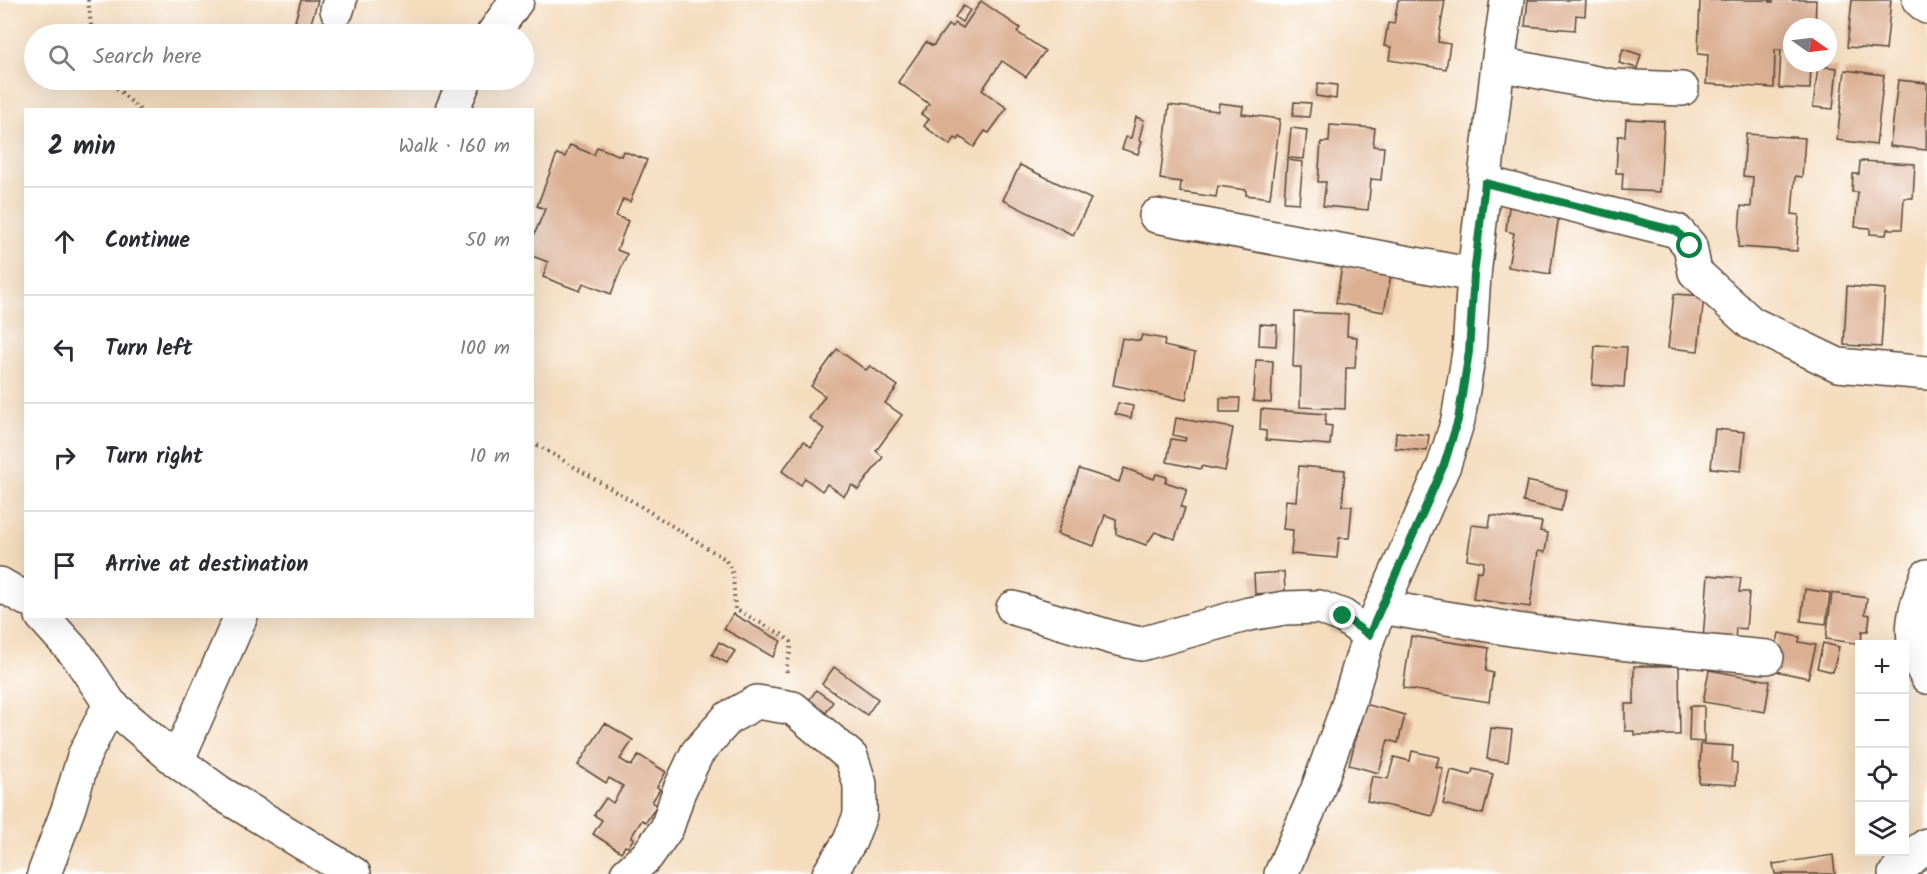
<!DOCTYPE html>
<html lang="en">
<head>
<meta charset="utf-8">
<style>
	:root { --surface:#fff; --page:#f7f7f7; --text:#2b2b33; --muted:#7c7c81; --line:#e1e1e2 }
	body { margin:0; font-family:Kalam,sans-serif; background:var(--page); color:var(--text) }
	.controls { position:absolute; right:18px; bottom:18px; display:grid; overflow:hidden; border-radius:0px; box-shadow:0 6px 24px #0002 }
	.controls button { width:54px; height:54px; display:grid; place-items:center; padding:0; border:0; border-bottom:2px solid var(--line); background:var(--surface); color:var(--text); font:30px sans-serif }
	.compass { position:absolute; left:1783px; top:18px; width:54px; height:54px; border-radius:50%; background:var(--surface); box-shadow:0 6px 24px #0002; rotate:104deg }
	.stop { position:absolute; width:18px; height:18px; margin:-14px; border:4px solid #0b8043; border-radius:50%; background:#fff }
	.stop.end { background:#0b8043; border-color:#fff; box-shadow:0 2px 6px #0008 }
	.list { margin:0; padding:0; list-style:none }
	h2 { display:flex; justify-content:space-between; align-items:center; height:78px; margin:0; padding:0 24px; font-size:26px }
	h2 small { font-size:20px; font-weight:400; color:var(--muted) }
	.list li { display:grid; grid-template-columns:39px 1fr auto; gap:18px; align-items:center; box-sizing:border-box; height:108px; padding:0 24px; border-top:2px solid var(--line) }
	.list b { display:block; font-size:22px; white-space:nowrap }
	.list em { font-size:20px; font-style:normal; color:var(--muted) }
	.icon { flex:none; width:33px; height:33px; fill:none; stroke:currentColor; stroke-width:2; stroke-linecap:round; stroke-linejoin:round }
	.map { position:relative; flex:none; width:1927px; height:874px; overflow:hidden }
	.search { position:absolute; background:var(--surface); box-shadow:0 6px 24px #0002; left:24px; top:24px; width:510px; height:66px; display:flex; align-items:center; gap:15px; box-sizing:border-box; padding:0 21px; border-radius:33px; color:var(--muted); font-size:22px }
	.panel { position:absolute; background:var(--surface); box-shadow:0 6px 24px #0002; left:24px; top:108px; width:510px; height:510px; border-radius:0px }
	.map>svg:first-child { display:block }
</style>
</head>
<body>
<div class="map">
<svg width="1927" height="874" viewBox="0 0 1927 874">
	<rect width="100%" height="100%" fill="#fff"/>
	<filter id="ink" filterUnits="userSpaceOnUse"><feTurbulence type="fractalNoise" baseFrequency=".0167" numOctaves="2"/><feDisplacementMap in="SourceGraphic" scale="12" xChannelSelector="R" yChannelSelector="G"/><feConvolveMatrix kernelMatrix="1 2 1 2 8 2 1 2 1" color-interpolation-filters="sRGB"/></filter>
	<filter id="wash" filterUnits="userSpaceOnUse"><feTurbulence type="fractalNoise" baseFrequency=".008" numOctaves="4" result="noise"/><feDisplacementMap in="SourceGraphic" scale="24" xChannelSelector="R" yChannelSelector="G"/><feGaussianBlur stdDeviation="1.35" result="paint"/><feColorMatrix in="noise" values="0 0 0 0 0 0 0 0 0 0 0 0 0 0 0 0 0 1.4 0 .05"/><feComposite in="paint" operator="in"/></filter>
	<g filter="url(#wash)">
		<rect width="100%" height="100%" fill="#f4dcbd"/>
		<g id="blocks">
			<!-- building -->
			<g fill="#dbaf92">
				<polygon points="301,0 318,0 310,26 295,21"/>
				<polygon points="1398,0 1445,0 1438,42 1450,44 1446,69 1389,60 1391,47 1384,46 1388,23 1394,24"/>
				<polygon points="1528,0 1586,0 1585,16 1576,15 1575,30 1525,26"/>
				<polygon points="1700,0 1771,0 1770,2 1773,2 1773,0 1816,0 1815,27 1792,27 1792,63 1811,63 1810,89 1779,88 1781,50 1775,50 1774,88 1706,84 1708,55 1698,54"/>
				<polygon points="1852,0 1891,0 1886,50 1847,47"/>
				<polygon points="981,1 1020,28 1017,32 1045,51 1026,77 1002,61 982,90 1007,108 989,133 985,131 974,147 960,137 958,140 955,138 950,145 924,126 929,119 921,114 929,104 898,82 926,42 933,46 948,25 952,27 955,23 963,28"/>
				<polygon points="963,6 970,10 962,22 955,17"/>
				<polygon points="1623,49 1641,55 1637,68 1619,63"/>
				<polygon points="1818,66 1837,68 1833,109 1813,107"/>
				<polygon points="1845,70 1884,75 1876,145 1837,140"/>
				<polygon points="1898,80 1927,83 1926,150 1890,146"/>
				<polygon points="1318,83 1337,85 1336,99 1316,96"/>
				<polygon points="1294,102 1311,103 1309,117 1293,116"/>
				<polygon points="1219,103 1243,106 1242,114 1280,119 1270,198 1246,195 1246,190 1218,186 1216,197 1180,192 1181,182 1160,179 1169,105 1218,111"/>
				<polygon points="1136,117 1144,120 1139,140 1142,141 1138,154 1122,149 1126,137 1131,138"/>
				<polygon points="1626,119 1664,121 1660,192 1622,190 1623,173 1616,173 1618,136 1625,136"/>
				<polygon points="1330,125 1375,128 1373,146 1384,147 1381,180 1371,179 1368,210 1323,206 1326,182 1318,182 1321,142 1329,142"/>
				<polygon points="1291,128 1307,130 1304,159 1288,158"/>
				<polygon points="1746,134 1805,138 1802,177 1795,176 1792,214 1799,215 1797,251 1738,247 1741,206 1751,207 1753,177 1743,176"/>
				<polygon points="570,145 594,155 597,147 621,156 623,151 647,160 630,202 623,199 616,216 628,221 617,250 627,254 611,294 583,283 580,291 543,277 548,262 532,256 532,240 545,209 537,206 557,154 565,157"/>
				<polygon points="1287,160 1303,162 1299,203 1284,202"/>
				<polygon points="1860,161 1915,164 1913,198 1904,198 1902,229 1887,229 1886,235 1870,234 1870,228 1855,227 1858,192 1852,192 1853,174 1859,174"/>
				<polygon points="1020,165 1091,199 1073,235 1003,200"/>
				<polygon points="1509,207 1559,215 1550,274 1508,267 1514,233 1506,231"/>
				<polygon points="1342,266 1391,275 1384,312 1336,303"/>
				<polygon points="1847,286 1885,289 1881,347 1844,345"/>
				<polygon points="1674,294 1704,296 1698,351 1668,348"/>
				<polygon points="1295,312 1348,314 1347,336 1357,337 1355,368 1346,368 1345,409 1300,407 1301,367 1293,367"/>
				<polygon points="1260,324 1277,325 1276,346 1259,345"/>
				<polygon points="1142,335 1165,339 1164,346 1195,353 1186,400 1113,385 1122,338 1140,341"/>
				<polygon points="1595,346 1627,347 1624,387 1592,385"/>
				<polygon points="837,349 866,370 870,366 898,386 885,403 902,415 876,451 883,457 858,490 852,485 844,496 827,484 822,491 805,478 801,485 782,471 804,441 811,447 824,429 809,418 825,396 811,386"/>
				<polygon points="1256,360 1273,361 1271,403 1253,401"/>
				<polygon points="1220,398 1240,398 1239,412 1220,412"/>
				<polygon points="1118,403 1133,406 1131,418 1115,414"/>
				<polygon points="1261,409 1326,414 1325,425 1332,426 1330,445 1266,440 1266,431 1260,430"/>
				<polygon points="1176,418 1233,428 1225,471 1201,466 1201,469 1167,462 1171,439 1185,441 1186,438 1173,435"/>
				<polygon points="1715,429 1745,432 1741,471 1711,468"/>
				<polygon points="1396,432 1429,435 1427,451 1395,448"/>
				<polygon points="1299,466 1345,470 1342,506 1352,506 1349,538 1339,538 1337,558 1291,554 1293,530 1283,529 1286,500 1296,501"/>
				<polygon points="1124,468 1154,479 1156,474 1167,477 1165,482 1187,489 1181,507 1185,508 1175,539 1155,532 1146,545 1116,534 1116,519 1105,515 1094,546 1057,534 1079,469 1119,482"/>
				<polygon points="1527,481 1567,490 1561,511 1523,502"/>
				<polygon points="1491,515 1542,522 1540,531 1548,533 1545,552 1538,551 1530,607 1473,599 1477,571 1482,572 1484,562 1467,559 1472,525 1489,527"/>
				<polygon points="1284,572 1285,592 1255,594 1254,574"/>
				<polygon points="1708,575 1741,578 1739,592 1749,592 1746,629 1736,628 1735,642 1703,639"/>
				<polygon points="1805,589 1830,593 1826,624 1801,621"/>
				<polygon points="1832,593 1867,598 1865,614 1870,615 1868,631 1862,631 1861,644 1826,639"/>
				<polygon points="733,614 781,641 773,657 724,629"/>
				<polygon points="1779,633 1800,637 1799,642 1816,645 1808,678 1771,670"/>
				<polygon points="1411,636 1489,648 1486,671 1493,673 1489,702 1403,688"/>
				<polygon points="719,642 735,651 727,663 712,655"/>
				<polygon points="1823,643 1839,647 1833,672 1817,668"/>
				<polygon points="1634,666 1679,666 1680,735 1634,735 1634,731 1625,731 1625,704 1634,704"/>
				<polygon points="834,667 878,699 867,715 822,684"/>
				<polygon points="1709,670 1770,681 1765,712 1703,702"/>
				<polygon points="816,690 833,702 823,717 806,705"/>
				<polygon points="1365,704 1405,715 1398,743 1388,740 1379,773 1349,765"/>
				<polygon points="1690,706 1704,706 1704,742 1689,741"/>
				<polygon points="605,723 633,740 620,759 631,766 639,755 666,772 657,787 660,789 652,802 657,805 646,822 642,820 631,837 634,838 628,847 625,846 621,852 593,834 602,820 594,815 606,798 613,803 623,786 609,778 606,783 578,765"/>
				<polygon points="1491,728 1512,730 1508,762 1487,759"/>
				<polygon points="1701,744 1733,746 1732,762 1737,763 1736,785 1699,783"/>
				<polygon points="1412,751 1439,757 1436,767 1443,768 1433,816 1367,801 1372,776 1388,779 1394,757 1410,761"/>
				<polygon points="1473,769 1493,774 1483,814 1443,804 1451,770 1471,775"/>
				<polygon points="1833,855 1835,874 1775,874 1773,864"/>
			</g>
		</g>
	</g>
	<g filter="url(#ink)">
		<use href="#blocks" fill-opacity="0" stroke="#574536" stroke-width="1.5"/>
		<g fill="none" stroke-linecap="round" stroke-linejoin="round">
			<defs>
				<g id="minor">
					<polyline points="1919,0 1927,7"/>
					<polyline points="337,10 340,0"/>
					<polyline points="493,34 517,0"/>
					<polyline points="1498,64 1612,86 1682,89"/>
					<polyline points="452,110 465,80"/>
					<polyline points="1485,183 1677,231 1690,246 1695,272 1751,323 1838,365 1927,373"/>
					<polyline points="1156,216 1474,275"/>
					<path d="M1927 576C1913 612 1905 640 1927 677"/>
					<polyline points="0,584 26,599"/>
					<polyline points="1381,607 1517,630 1643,646 1767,657"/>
					<polyline points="1013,608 1114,638 1141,644 1249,614 1285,608 1319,607 1343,616 1369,635"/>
					<polyline points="42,616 78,656 110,704 177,761 219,792 354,874"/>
					<polyline points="177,761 241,616"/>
					<polyline points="44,874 69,807 84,756 110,704"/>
					<polyline points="627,874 647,856 667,828 679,791 697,753 728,718 757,702 793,708 851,757 860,784 860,815 850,841 829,874"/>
					<polyline points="1281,874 1317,791 1347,708 1369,635 1444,465 1458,420 1469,352 1474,275 1498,64 1507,0"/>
					<polyline points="1895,874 1921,849 1927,845"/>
				</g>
			</defs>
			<!-- minor casing -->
			<use href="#minor" stroke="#574536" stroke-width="36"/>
			<!-- path -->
			<g stroke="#574536" stroke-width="4" stroke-dasharray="1.5 4.5" stroke-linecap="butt">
				<polyline points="88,0 92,34"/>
				<polyline points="108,80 140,110"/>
				<path d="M532 442 637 504 725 559 733 574 735 609 783 635 791 642C792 654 785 663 787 675"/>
			</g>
			<!-- minor -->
			<use href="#minor" stroke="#fff" stroke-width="33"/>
		</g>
	</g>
	<g fill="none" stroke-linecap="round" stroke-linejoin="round" filter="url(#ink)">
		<!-- route -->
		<polyline stroke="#0b8043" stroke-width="8" points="1343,616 1369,635 1444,465 1458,420 1469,352 1474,275 1485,183 1677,231 1690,246"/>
	</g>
</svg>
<div class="controls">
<button>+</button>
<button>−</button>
<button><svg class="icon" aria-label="locate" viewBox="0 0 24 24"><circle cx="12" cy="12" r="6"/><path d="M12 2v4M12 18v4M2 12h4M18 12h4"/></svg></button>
<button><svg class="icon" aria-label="layers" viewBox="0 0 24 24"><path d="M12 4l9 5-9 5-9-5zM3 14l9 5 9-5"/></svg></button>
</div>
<svg class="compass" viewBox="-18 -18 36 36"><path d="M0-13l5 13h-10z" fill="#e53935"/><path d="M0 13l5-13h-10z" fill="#7c7c81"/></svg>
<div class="stop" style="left:1690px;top:246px"></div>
<div class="stop end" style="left:1343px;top:616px"></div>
<div class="search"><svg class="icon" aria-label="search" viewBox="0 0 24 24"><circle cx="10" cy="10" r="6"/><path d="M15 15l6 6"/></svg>Search here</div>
<section class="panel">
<h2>2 min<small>Walk · 160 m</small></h2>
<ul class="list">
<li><svg class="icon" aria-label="ahead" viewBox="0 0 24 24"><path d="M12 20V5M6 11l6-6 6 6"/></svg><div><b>Continue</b></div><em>50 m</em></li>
<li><svg class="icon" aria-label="left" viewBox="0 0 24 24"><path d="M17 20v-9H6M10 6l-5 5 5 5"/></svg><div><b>Turn left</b></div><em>100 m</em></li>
<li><svg class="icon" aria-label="right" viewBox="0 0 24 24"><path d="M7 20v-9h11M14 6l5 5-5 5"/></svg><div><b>Turn right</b></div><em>10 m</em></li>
<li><svg class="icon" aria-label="arrive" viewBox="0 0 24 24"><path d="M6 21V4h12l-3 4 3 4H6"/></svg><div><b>Arrive at destination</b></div></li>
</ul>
</section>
</div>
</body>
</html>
